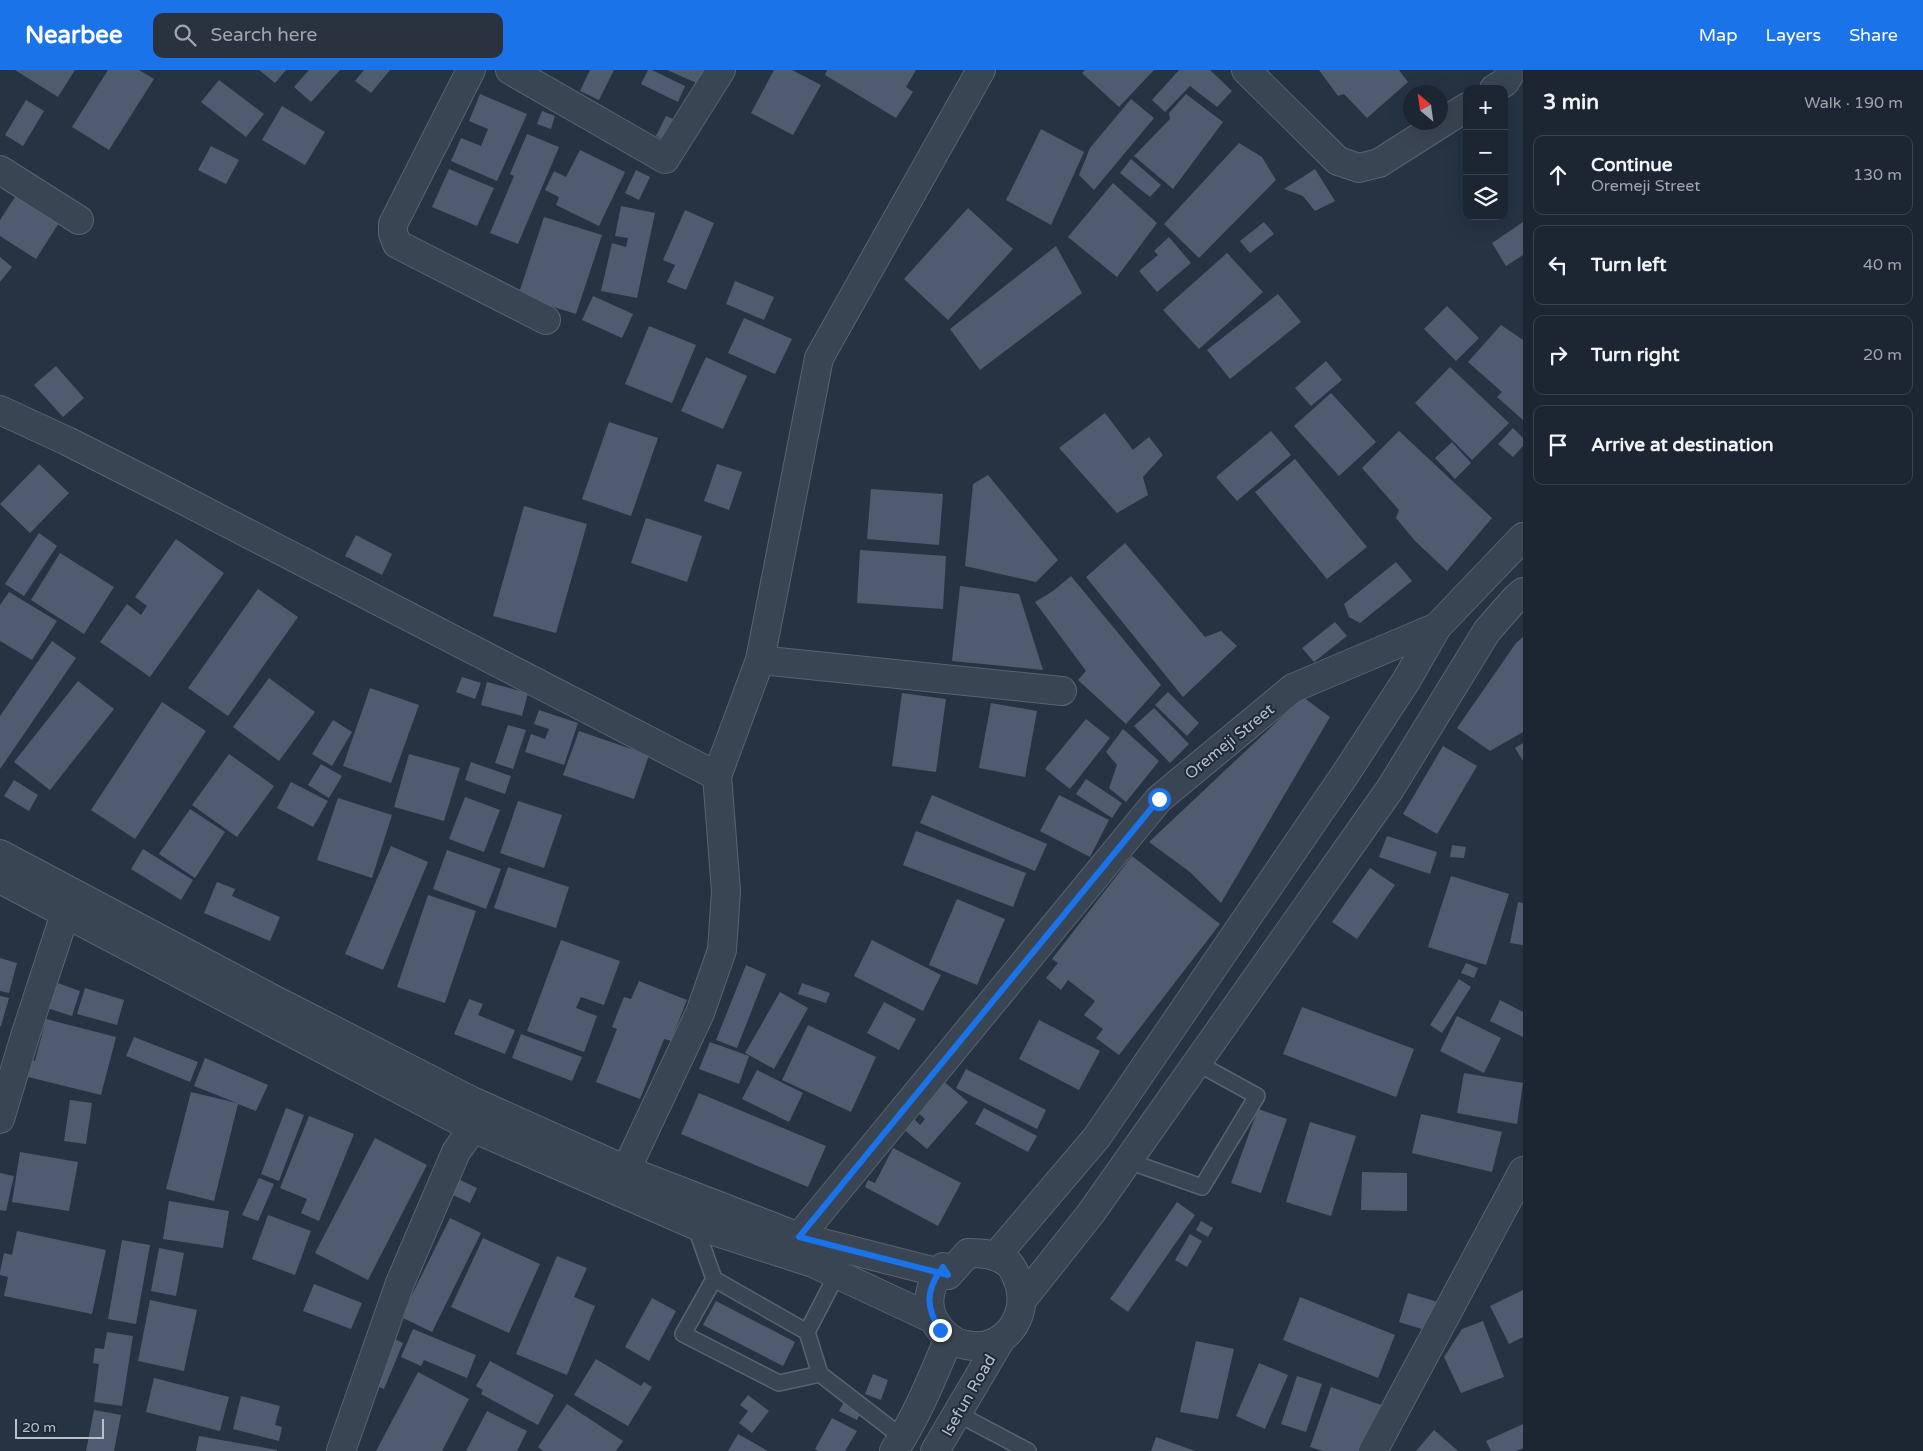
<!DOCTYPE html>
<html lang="en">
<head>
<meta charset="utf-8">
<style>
	:root { --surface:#1c2632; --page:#29323e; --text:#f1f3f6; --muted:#a0a5ac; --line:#3a434d; --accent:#1a73e8 }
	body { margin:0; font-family:"Varela Round",sans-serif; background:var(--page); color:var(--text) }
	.controls { position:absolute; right:15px; top:15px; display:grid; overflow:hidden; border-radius:10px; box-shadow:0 5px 20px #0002 }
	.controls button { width:45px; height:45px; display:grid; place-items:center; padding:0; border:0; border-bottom:1px solid var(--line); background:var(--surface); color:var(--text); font:25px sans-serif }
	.compass { position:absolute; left:1403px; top:15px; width:45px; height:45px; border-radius:50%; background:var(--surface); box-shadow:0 5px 20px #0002; rotate:331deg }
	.scale { position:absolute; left:15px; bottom:12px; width:89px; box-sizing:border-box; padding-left:5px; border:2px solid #b8c0cd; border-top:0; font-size:14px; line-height:18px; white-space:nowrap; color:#b8c0cd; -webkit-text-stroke:4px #1f2a38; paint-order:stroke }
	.stop { position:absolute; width:15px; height:15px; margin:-11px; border:4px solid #1a73e8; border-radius:50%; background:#fff }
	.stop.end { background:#1a73e8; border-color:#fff; box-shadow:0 1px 5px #0008 }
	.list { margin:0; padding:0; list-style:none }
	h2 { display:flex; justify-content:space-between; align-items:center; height:65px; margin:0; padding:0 20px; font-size:21px }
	h2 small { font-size:16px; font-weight:400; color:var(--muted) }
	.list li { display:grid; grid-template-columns:32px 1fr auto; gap:15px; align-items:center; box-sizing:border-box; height:80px; margin:0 10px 10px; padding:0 10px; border:1px solid var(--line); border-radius:10px }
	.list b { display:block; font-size:19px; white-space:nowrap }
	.list p { margin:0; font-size:16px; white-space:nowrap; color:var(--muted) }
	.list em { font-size:16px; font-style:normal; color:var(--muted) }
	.icon { flex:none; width:28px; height:28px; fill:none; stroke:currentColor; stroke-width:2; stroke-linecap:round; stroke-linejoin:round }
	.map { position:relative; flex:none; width:1523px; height:1381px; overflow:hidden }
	header { display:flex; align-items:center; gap:30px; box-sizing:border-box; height:70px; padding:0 25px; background:var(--accent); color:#fff }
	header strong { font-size:24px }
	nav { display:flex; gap:28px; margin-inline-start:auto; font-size:18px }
	.search { width:350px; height:45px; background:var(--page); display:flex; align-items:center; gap:12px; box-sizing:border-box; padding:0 18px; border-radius:10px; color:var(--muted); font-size:19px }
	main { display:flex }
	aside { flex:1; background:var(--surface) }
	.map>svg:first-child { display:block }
</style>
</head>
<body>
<header>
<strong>Nearbee</strong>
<div class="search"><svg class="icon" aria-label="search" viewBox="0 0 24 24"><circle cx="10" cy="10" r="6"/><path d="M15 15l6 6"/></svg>Search here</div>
<nav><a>Map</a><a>Layers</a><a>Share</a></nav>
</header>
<main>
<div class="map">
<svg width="1523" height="1381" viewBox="0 0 1523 1381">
	<rect width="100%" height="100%" fill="#263343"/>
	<!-- building -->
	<g fill="#4f5c6f">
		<polygon points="15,0 75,0 58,27"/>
		<polygon points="108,0 139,0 154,9 109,80 72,57"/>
		<polygon points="259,0 286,0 275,13"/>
		<polygon points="309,0 340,0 311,32 294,17"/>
		<polygon points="364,0 390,0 371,23 355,11"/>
		<polygon points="590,0 614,0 599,30 580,21"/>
		<polygon points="648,0 652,0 685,16 678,32 641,14"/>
		<polygon points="667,0 705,0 699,14"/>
		<polygon points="774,0 792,0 821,15 793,65 751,43"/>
		<polygon points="827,0 916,0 906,17 913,22 896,48 825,5"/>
		<polygon points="1085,0 1154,0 1119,37 1082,3"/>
		<polygon points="1179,0 1210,0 1232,21 1217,37 1190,16 1165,42 1152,30"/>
		<polygon points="1319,0 1399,0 1408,12 1367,48 1344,24 1338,26"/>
		<polygon points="219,10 264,44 246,67 201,32"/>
		<polygon points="480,24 527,44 497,111 451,91 461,68 481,76 488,59 469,51"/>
		<polygon points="1186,24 1223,52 1173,119 1134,86 1170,49 1169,43"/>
		<polygon points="1131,29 1154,48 1094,120 1079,105 1090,78"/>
		<polygon points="26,30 44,41 23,76 5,65"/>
		<polygon points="282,36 325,62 305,95 262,70"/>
		<polygon points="542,41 555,46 551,59 537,54"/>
		<polygon points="666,46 682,53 671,74 656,66"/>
		<polygon points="1041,59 1084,82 1051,155 1006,130"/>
		<polygon points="527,64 559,77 518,174 490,163 514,106 510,104"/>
		<polygon points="1239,73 1262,87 1276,110 1199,188 1164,154"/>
		<polygon points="211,76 239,90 226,114 198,100"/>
		<polygon points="580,80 625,102 599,156 556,135 559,127 545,120 554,101 566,107"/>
		<polygon points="1131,89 1161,115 1150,127 1120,103"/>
		<polygon points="449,99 494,118 477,156 432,137"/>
		<polygon points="1315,99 1335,131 1315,141 1303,126 1284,119"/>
		<polygon points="636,100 650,107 639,130 625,123"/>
		<polygon points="1113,113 1157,153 1117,207 1068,167"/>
		<polygon points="19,121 62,148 36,189 0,166 0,150"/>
		<polygon points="621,136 655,143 637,228 601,221 612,173 626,177 628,168 615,166"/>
		<polygon points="968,138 1013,179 948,250 904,209"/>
		<polygon points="685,140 714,153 686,220 667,212 675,195 663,190"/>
		<polygon points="544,147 602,165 576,244 518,226"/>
		<polygon points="1264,152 1274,164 1250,183 1240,171"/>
		<polygon points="1523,152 1523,185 1506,196 1492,173"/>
		<polygon points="1169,167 1191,193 1157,222 1139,201 1158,185 1154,181"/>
		<polygon points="1056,176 1082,223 980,300 950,259"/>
		<polygon points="1227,183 1263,222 1199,279 1163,240"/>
		<polygon points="0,187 12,197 0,212"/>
		<polygon points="735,211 774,227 764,250 726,234"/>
		<polygon points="1278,224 1301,252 1230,309 1207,280"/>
		<polygon points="593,226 633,244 622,268 582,250"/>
		<polygon points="1447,236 1479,268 1456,291 1424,259"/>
		<polygon points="744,248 792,269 775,304 728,283"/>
		<polygon points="1501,255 1523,270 1523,350 1497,327 1502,322 1468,292"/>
		<polygon points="649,256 696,275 672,333 625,314"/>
		<polygon points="706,287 747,306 723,359 681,341"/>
		<polygon points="1326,291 1342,310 1311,336 1295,318"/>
		<polygon points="56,296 84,328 63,347 34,315"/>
		<polygon points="1450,297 1509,353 1472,390 1415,333"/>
		<polygon points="1331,323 1376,372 1339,406 1294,356"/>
		<polygon points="1105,343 1133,380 1149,367 1163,385 1143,407 1148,425 1117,443 1059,378"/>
		<polygon points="609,352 658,368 631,446 582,429"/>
		<polygon points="1513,358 1523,368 1523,376 1513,387 1498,374"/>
		<polygon points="1271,361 1291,385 1237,431 1216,407"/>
		<polygon points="1399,361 1492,448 1447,501 1415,471 1396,448 1399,440 1362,398"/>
		<polygon points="1452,372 1471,393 1455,409 1435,388"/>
		<polygon points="1295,389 1367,477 1327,509 1255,422"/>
		<polygon points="39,394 69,423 30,463 0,434"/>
		<polygon points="717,394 742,402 729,440 704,431"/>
		<polygon points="988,405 1058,490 1036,512 965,496 973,414"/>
		<polygon points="871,419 943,424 939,475 867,469"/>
		<polygon points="524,436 587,454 556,563 493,546"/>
		<polygon points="646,448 702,466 687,512 631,493"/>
		<polygon points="39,463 57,476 24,526 5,514"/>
		<polygon points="356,465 392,484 382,505 345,486"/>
		<polygon points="176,469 224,503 150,607 100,572 127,534 141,545 147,536 135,527"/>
		<polygon points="1125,473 1205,567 1221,561 1237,576 1183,627 1086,507"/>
		<polygon points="860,480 946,486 943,539 857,533"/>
		<polygon points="60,483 114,517 84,564 31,530"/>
		<polygon points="1396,492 1412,511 1360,553 1349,547 1344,534"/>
		<polygon points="1071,506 1161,615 1126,654 1078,610 1086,601 1035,532 1053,521"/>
		<polygon points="960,516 1019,524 1043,600 952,591"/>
		<polygon points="258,519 298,547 228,646 188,618"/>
		<polygon points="9,522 57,551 32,590 0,571 0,535"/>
		<polygon points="1335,552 1347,566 1314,592 1302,578"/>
		<polygon points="1523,567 1523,662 1490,681 1457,658 1516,573"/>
		<polygon points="52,571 76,588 0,699 0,646"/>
		<polygon points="462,607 481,613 475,629 456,622"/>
		<polygon points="269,608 315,642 279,691 233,657"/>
		<polygon points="78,611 114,639 50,720 14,692"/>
		<polygon points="487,612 528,623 522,646 481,635"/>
		<polygon points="370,618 419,635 391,713 343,696"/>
		<polygon points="1168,622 1199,653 1187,666 1155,635"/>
		<polygon points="902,623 946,629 936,702 892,696"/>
		<polygon points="1303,627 1330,647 1221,833 1190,802 1149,772"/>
		<polygon points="162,632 206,661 135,769 91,740"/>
		<polygon points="991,633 1037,641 1025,707 979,698"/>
		<polygon points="1154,638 1189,674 1170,693 1134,656"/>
		<polygon points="539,640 578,653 564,695 525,682 531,664 545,669 549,659 534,654"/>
		<polygon points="1086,649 1110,668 1070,719 1045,699"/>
		<polygon points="333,650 352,662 332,696 312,684"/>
		<polygon points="508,655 526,660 513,699 495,693"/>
		<polygon points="1123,659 1159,691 1126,732 1109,718 1117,695 1106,682"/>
		<polygon points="579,661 649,685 634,729 563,705"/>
		<polygon points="1523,673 1523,691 1515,678"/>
		<polygon points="1443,676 1477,696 1437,764 1403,744"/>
		<polygon points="229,684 274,716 237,767 192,735"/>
		<polygon points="409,684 460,698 444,751 394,737"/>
		<polygon points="471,692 511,706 505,724 465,710"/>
		<polygon points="321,694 342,706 329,728 308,715"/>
		<polygon points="1086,709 1122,733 1112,748 1076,724"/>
		<polygon points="14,710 38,725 29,741 4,726"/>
		<polygon points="291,712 328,731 313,757 277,738"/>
		<polygon points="932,725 1047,774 1035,801 920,753"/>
		<polygon points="1059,725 1109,750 1090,787 1040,761"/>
		<polygon points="465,727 500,740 484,782 449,769"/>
		<polygon points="338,728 392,745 372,808 317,790"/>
		<polygon points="518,731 562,745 544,798 500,783"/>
		<polygon points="190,739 225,762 195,808 159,784"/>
		<polygon points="916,761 1026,803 1013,837 903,795"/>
		<polygon points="1387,766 1437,782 1430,804 1379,787"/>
		<polygon points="1452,775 1466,777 1464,788 1450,787"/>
		<polygon points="391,776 428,792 383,900 345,884"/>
		<polygon points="143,779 193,810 181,830 131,799"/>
		<polygon points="447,780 501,799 486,839 433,819"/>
		<polygon points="1132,786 1220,854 1119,985 1096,968 1103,959 1084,945 1095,931 1068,910 1061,920 1046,908 1058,893 1052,889"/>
		<polygon points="508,797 569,817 556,858 494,838"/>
		<polygon points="1370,798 1395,815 1357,869 1332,852"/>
		<polygon points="1451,806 1509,824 1486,895 1428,877"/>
		<polygon points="217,812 235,819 232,826 280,847 270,871 204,843"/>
		<polygon points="428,825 476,841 445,933 397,917"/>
		<polygon points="957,829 1005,849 977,915 929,895"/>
		<polygon points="1518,832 1523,833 1523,875 1510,873"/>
		<polygon points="561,870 620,891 604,935 581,927 576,938 597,946 584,982 527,961"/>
		<polygon points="872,870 941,905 923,941 854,906"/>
		<polygon points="0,888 17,893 9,923 0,921"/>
		<polygon points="1466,893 1478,898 1474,908 1461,903"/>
		<polygon points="746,895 766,904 737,978 716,970"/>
		<polygon points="1459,909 1471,917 1442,963 1430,955"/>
		<polygon points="52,911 80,921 72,946 44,937"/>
		<polygon points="639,911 687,930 671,971 664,969 640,1029 596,1012 617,959 612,957 624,927 631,929"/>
		<polygon points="802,913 830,923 826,933 798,924"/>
		<polygon points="85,918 124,930 117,955 77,944"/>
		<polygon points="780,922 808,938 774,999 745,983"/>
		<polygon points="0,926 9,928 1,956 0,956"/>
		<polygon points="469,929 483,934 478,945 515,960 505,984 454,964"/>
		<polygon points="1500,930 1523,942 1523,967 1490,951"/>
		<polygon points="884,932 916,949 899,980 867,963"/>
		<polygon points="1302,937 1414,979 1396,1027 1283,984"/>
		<polygon points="1457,946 1501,968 1484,1003 1440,981"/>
		<polygon points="46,949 116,967 101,1025 20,1005 25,988 35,991"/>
		<polygon points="1039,950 1100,981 1079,1020 1019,989"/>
		<polygon points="808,955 876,987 851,1042 782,1010"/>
		<polygon points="521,964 582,987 572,1011 512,988"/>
		<polygon points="134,967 198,992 190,1012 126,986"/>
		<polygon points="710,972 749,986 739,1014 699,999"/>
		<polygon points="205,988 268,1015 256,1041 238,1034 214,1131 166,1119 191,1022 237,1033 194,1016"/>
		<polygon points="966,999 1046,1040 1037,1059 956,1018"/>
		<polygon points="757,1000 803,1023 789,1052 742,1029"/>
		<polygon points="1464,1003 1523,1013 1517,1054 1457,1043"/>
		<polygon points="941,1009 968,1032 927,1079 902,1058 912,1047 920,1055 925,1049 914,1039"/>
		<polygon points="699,1023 826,1076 808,1117 681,1064"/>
		<polygon points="70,1030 92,1033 86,1074 64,1071"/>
		<polygon points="286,1038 304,1045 279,1111 261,1104"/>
		<polygon points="984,1038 1037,1066 1028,1082 975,1054"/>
		<polygon points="1258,1039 1287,1049 1261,1123 1231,1113"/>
		<polygon points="1421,1044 1502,1062 1492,1102 1412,1083"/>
		<polygon points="309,1046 354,1064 319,1151 301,1143 307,1129 280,1118"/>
		<polygon points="1310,1052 1356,1066 1331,1146 1286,1132"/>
		<polygon points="375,1068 427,1095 368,1210 315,1183"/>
		<polygon points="893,1078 961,1113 938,1156 865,1117 868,1110 875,1113"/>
		<polygon points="20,1082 78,1092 69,1141 12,1132"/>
		<polygon points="1362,1102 1407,1103 1407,1141 1361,1140"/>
		<polygon points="0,1103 14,1106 6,1141 0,1140"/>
		<polygon points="259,1108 274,1114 258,1151 242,1145"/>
		<polygon points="458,1109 477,1118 470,1133 451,1124"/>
		<polygon points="169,1131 229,1141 223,1178 163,1169"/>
		<polygon points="1177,1132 1195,1145 1128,1242 1110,1229"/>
		<polygon points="268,1145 311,1161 295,1205 252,1189"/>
		<polygon points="450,1148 481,1163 432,1262 401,1247"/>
		<polygon points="1201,1151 1213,1158 1208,1167 1196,1160"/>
		<polygon points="17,1161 106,1180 92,1244 4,1226 8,1207 0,1205 0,1202 4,1183 12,1185"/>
		<polygon points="1190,1164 1202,1171 1187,1197 1175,1190"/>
		<polygon points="483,1168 540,1194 509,1263 451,1237"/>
		<polygon points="122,1170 150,1175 136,1254 108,1249"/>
		<polygon points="159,1178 184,1183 176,1226 151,1221"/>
		<polygon points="557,1186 587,1198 574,1227 595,1236 567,1305 516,1284"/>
		<polygon points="314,1214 362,1233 351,1259 303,1241"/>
		<polygon points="1523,1220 1523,1267 1509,1274 1490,1236"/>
		<polygon points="1408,1223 1441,1233 1432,1262 1399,1252"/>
		<polygon points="1300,1227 1395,1265 1378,1308 1283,1270"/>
		<polygon points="652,1228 676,1241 649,1291 625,1277"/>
		<polygon points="150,1230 197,1240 184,1301 138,1291"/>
		<polygon points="716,1231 795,1272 783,1296 703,1255"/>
		<polygon points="1483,1251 1504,1307 1461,1323 1444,1287 1462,1259"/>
		<polygon points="413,1259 476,1285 467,1308 424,1290 421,1296 401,1287"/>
		<polygon points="107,1262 133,1266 122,1336 94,1332 99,1294 93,1293 95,1278 104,1279"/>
		<polygon points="390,1267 403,1273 384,1319 370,1313"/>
		<polygon points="1196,1271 1234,1279 1218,1349 1180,1342"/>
		<polygon points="596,1289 641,1316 644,1312 652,1317 628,1356 574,1325"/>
		<polygon points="490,1291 554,1325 538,1355 481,1324 483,1320 476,1316"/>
		<polygon points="1259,1293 1288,1305 1265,1359 1236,1346"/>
		<polygon points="418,1302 469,1329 442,1381 376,1381"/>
		<polygon points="873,1304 888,1310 881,1330 865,1324"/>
		<polygon points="1297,1306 1322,1314 1306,1362 1281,1354"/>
		<polygon points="154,1308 229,1327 220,1361 146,1342"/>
		<polygon points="1331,1317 1384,1336 1368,1381 1323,1381 1310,1377"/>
		<polygon points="748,1325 769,1341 752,1363 739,1353 748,1341 740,1335"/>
		<polygon points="241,1326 280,1336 275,1355 282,1357 279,1371 233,1359"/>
		<polygon points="845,1330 863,1339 857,1350 839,1341"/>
		<polygon points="567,1334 623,1371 616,1381 543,1381 538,1377"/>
		<polygon points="94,1340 121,1345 114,1381 86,1381"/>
		<polygon points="487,1341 527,1361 517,1381 466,1381"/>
		<polygon points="832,1348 857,1361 845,1381 818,1381 815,1379"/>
		<polygon points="1523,1354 1523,1378 1516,1381 1491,1381 1486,1371"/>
		<polygon points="1434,1360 1458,1381 1416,1381"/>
		<polygon points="738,1364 768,1381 728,1381"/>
		<polygon points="199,1366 277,1380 277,1381 196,1381"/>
		<polygon points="1156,1367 1195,1381 1151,1381"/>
	</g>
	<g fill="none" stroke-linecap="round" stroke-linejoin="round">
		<defs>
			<g id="service">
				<polyline points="1128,1091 1202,1117 1257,1026 1197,993"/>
				<polyline points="695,1155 714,1209 807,1262 820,1304 903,1368"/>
				<polyline points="714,1209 683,1264 779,1313 820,1304"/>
				<polyline points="807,1262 837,1204"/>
				<polyline points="958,1344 1028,1381"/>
			</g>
			<g id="minor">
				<polyline points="471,0 393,154 393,163 397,174 546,250"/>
				<polyline points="510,0 665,89 721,0"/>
				<polyline points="1246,0 1338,91 1359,98 1379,93 1467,37"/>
				<polyline points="1494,19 1505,12 1512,0"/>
				<polyline points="0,100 79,150"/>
				<polyline points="0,340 67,371 160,418 717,706"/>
				<polyline points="760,590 1062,621"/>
				<polyline points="0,1049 26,963 65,844"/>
				<polyline points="626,1100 700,943 722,880 726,821 717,706 760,590 819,288 981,0"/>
				<polyline points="799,1167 1159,729 1293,618 1437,557"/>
				<polyline points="341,1381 400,1213 456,1082 473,1058"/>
				<polyline points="1373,1381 1523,1101"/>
			</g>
			<g id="tertiary">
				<polyline points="0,784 271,928 472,1031 626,1100 799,1167 948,1205"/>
				<polyline points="0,809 473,1058 695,1155 813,1193 933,1249"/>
				<path d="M968 1183C982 1183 996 1184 1008 1193 1013 1197 1016 1206 1019 1213 1030 1247 1003 1283 966 1275 953 1273 941 1263 934 1250 924 1232 931 1213 943 1197L948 1205Z"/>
				<polyline points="996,1186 1097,1067 1344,706 1406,611 1437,557 1523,467"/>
				<polyline points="1022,1230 1091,1143 1390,719 1487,561 1515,529 1523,522"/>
				<path d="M894 1381C917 1346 933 1306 949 1268"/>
				<polyline points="935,1381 1001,1269"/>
			</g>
		</defs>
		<!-- service casing -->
		<use href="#service" stroke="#596370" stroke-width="18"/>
		<!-- minor casing -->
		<use href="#minor" stroke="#596370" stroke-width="30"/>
		<!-- tertiary casing -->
		<use href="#tertiary" stroke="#596370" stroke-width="30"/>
		<!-- service -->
		<use href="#service" stroke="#3a4553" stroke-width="15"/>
		<!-- minor -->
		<use href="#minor" stroke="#3a4553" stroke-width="28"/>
		<!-- tertiary -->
		<use href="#tertiary" stroke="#3a4553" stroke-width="28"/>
	</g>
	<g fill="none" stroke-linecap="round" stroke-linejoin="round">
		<!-- route -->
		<path stroke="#1a73e8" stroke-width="6" d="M940 1260C925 1236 926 1219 943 1197L948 1205 799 1167 1159 729"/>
	</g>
	<g text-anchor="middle" stroke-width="4" stroke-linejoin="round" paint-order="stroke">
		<!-- street labels -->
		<g font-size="16" fill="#b8c0cd" stroke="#1f2a38">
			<text transform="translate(1229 671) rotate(-39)" y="6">Oremeji Street</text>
			<text transform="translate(968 1325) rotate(-60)" y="6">Isefun Road</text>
		</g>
	</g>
</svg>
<div class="controls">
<button>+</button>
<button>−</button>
<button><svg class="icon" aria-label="layers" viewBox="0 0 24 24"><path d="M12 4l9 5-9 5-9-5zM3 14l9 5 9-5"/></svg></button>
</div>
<svg class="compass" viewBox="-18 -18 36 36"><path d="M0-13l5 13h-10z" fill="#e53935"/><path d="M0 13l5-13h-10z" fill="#a0a5ac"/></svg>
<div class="scale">20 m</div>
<div class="stop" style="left:1159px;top:729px"></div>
<div class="stop end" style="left:940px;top:1260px"></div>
</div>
<aside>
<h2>3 min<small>Walk · 190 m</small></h2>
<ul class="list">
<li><svg class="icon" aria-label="ahead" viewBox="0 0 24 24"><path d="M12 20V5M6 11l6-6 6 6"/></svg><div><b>Continue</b><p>Oremeji Street</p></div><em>130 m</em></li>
<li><svg class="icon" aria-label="left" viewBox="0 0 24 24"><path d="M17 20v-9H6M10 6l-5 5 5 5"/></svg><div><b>Turn left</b></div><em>40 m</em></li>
<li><svg class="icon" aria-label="right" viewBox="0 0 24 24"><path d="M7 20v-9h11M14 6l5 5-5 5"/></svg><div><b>Turn right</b></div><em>20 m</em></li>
<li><svg class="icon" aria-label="arrive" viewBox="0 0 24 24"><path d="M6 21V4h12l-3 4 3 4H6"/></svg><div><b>Arrive at destination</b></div></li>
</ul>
</aside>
</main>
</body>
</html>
